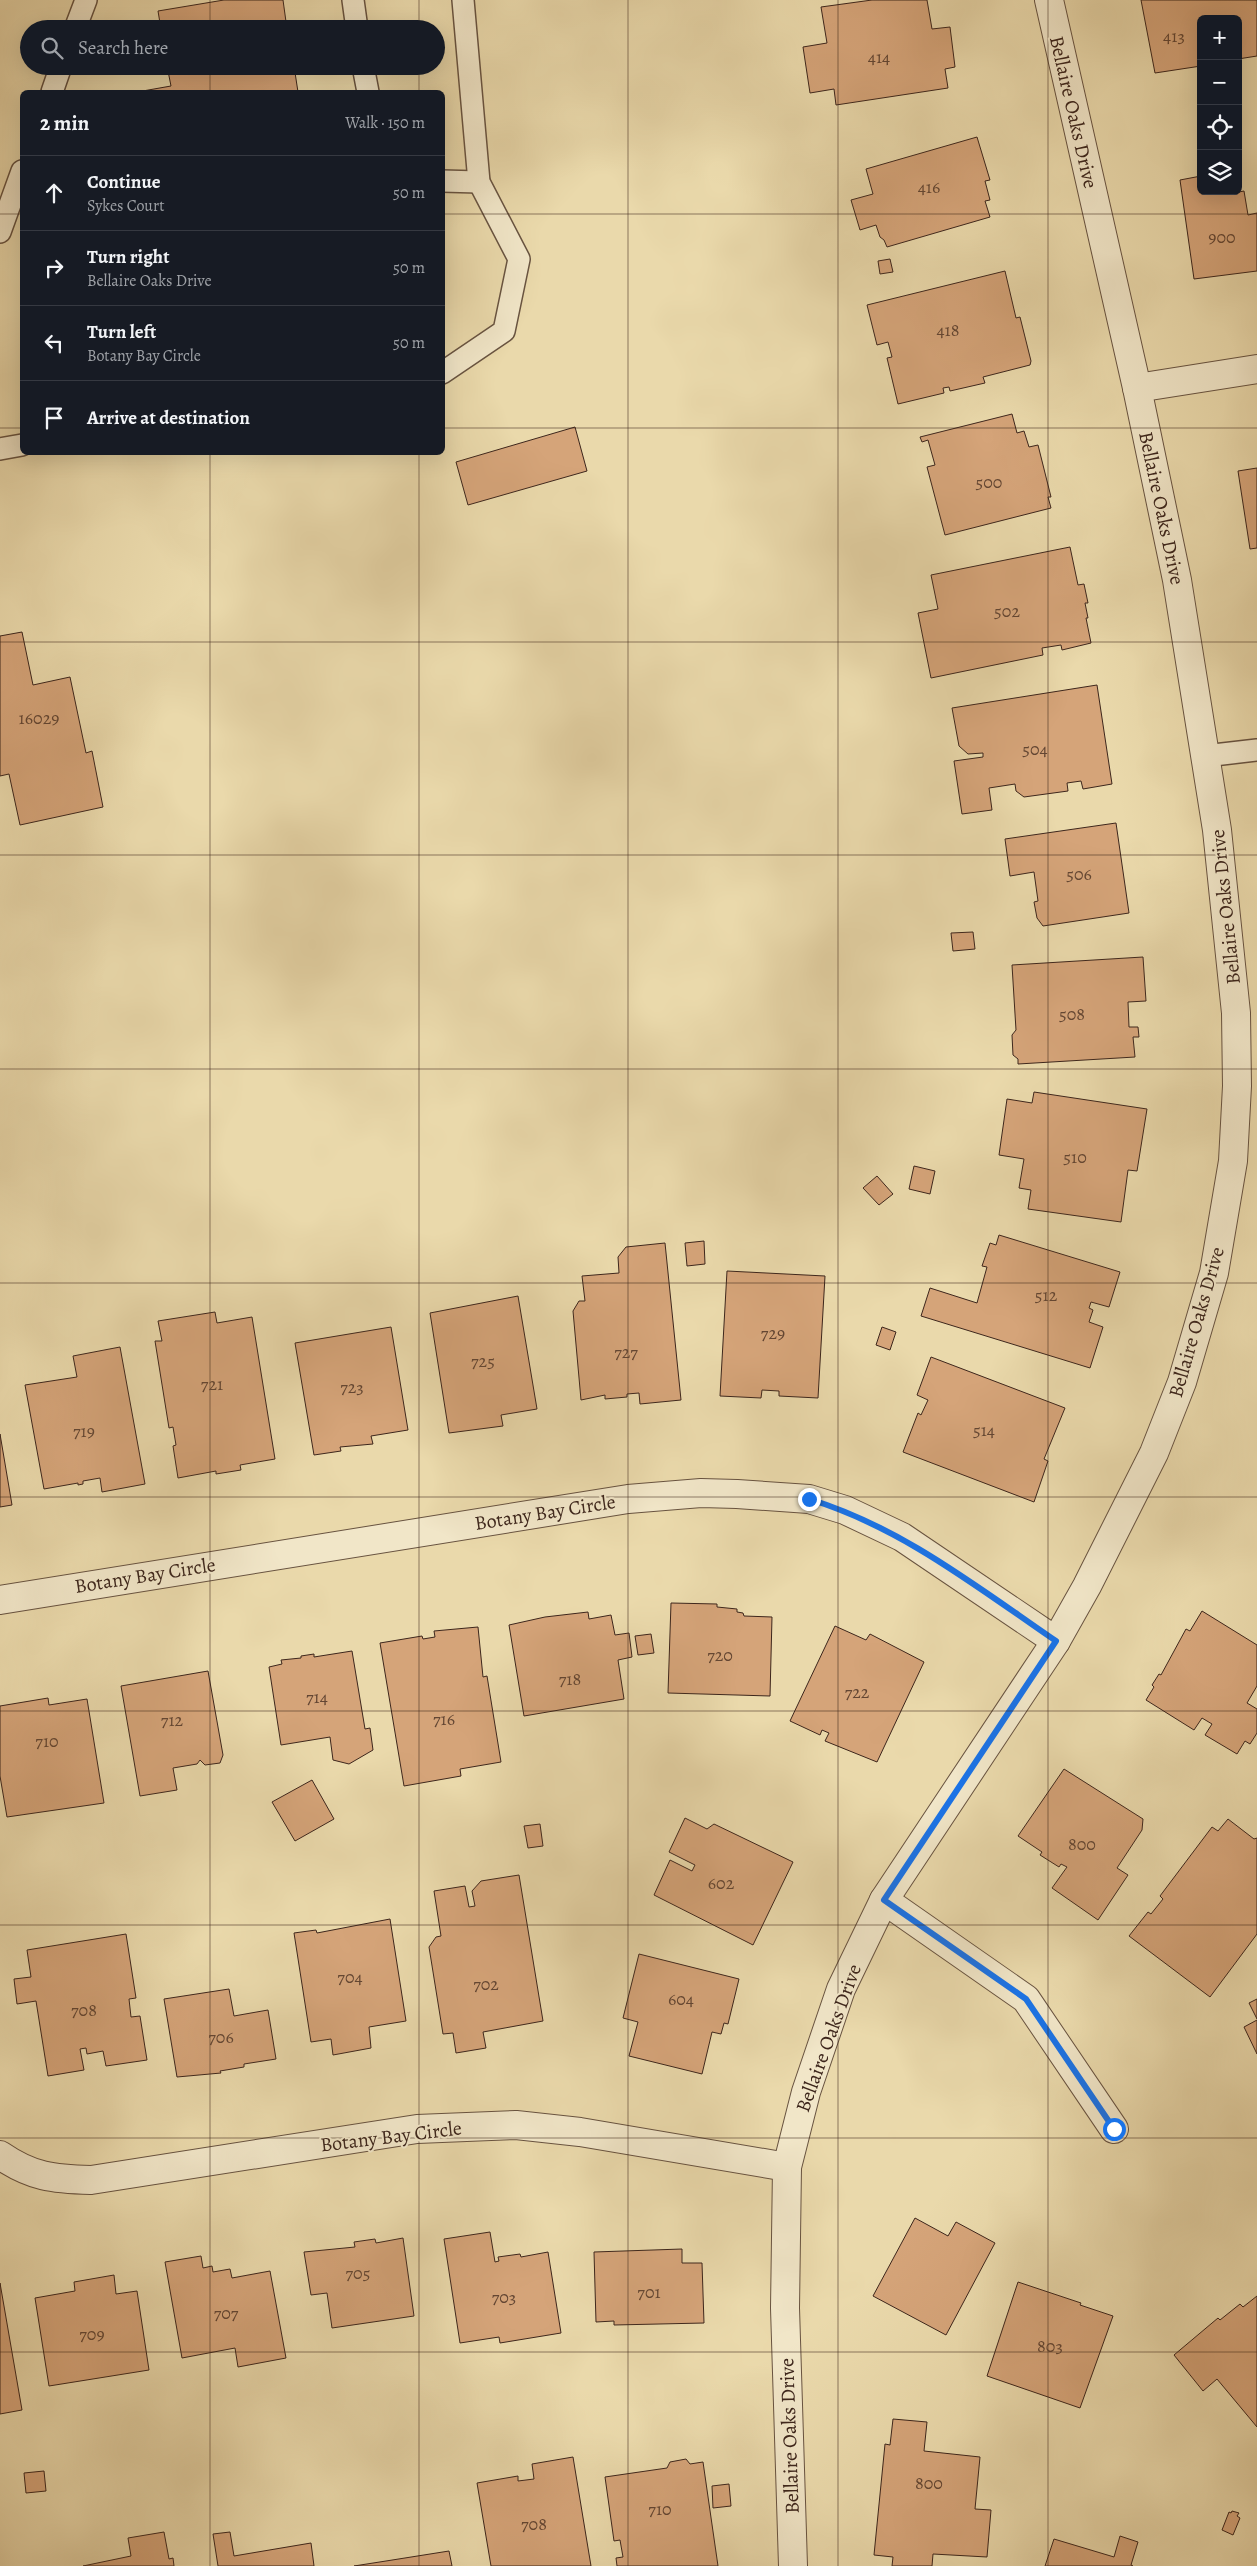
<!DOCTYPE html>
<html lang="en">
<head>
<meta charset="utf-8">
<style>
	:root { --surface:#171b24; --page:#20242c; --text:#f1f3f6; --muted:#9ea1a6; --line:#363941 }
	body { margin:0; font-family:Alegreya,serif; background:var(--page); color:var(--text) }
	.controls { position:absolute; right:15px; top:15px; display:grid; overflow:hidden; border-radius:8px; box-shadow:0 5px 20px #0002 }
	.controls button { width:45px; height:45px; display:grid; place-items:center; padding:0; border:0; border-bottom:1px solid var(--line); background:var(--surface); color:var(--text); font:25px sans-serif }
	.stop { position:absolute; width:15px; height:15px; margin:-11px; border:4px solid #1a73e8; border-radius:50%; background:#fff }
	.stop.end { background:#1a73e8; border-color:#fff; box-shadow:0 1px 5px #0008 }
	.list { margin:0; padding:0; list-style:none }
	h2 { display:flex; justify-content:space-between; align-items:center; height:65px; margin:0; padding:0 20px; font-size:21px }
	h2 small { font-size:16px; font-weight:400; color:var(--muted) }
	.list li { display:grid; grid-template-columns:32px 1fr auto; gap:15px; align-items:center; box-sizing:border-box; height:75px; padding:0 20px; border-top:1px solid var(--line) }
	.list b { display:block; font-size:19px; white-space:nowrap }
	.list p { margin:0; font-size:16px; white-space:nowrap; color:var(--muted) }
	.list em { font-size:16px; font-style:normal; color:var(--muted) }
	.icon { flex:none; width:28px; height:28px; fill:none; stroke:currentColor; stroke-width:2; stroke-linecap:round; stroke-linejoin:round }
	.map { position:relative; flex:none; width:1257px; height:2566px; overflow:hidden }
	.search { position:absolute; background:var(--surface); box-shadow:0 5px 20px #0002; left:20px; top:20px; width:425px; height:55px; display:flex; align-items:center; gap:12px; box-sizing:border-box; padding:0 18px; border-radius:28px; color:var(--muted); font-size:19px }
	.panel { position:absolute; background:var(--surface); box-shadow:0 5px 20px #0002; left:20px; top:90px; width:425px; height:365px; border-radius:8px }
	.map>svg:first-child { display:block }
</style>
</head>
<body>
<div class="map">
<svg width="1257" height="2566" viewBox="0 0 1257 2566">
	<rect width="100%" height="100%" fill="#ead9ab"/>
	<filter id="stains"><feTurbulence type="fractalNoise" baseFrequency=".004" numOctaves="4"/><feColorMatrix values="0 0 0 0 .2 0 0 0 0 .09 0 0 0 0 .02 0 0 0 .5 -.17"/></filter>
	<radialGradient id="worn" r=".72"><stop offset=".6" stop-color="#630" stop-opacity="0"/><stop offset="1" stop-color="#630" stop-opacity=".3"/></radialGradient>
	<!-- building -->
	<g fill="#d5a479" stroke="#3d261c">
		<polygon points="224,0 283,0 287,29 161,29 158,11"/>
		<polygon points="872,0 927,0 932,29 950,27 955,67 945,69 948,88 836,105 834,89 810,93 803,47 827,43 821,7"/>
		<polygon points="1141,0 1257,0 1257,56 1238,59 1238,19 1201,19 1201,66 1155,73"/>
		<polygon points="167,66 294,66 298,92 137,92 171,86"/>
		<polygon points="977,137 990,180 985,181 990,200 985,201 990,217 887,247 884,240 880,237 876,225 860,230 851,200 873,194 866,169"/>
		<polygon points="1201,176 1201,191 1238,191 1238,187 1239,192 1244,191 1248,215 1257,213 1257,271 1194,279 1180,180"/>
		<polygon points="890,259 893,272 880,274 878,261"/>
		<polygon points="1005,271 1016,318 1020,317 1031,361 1030,365 983,377 985,383 950,391 949,387 943,388 944,393 898,404 887,358 892,357 888,342 877,345 867,305"/>
		<polygon points="1012,414 1017,433 1024,431 1029,447 1038,445 1051,497 1048,497 1051,508 945,535 927,467 935,465 928,440 922,442 920,437"/>
		<polygon points="575,427 587,471 468,505 456,462"/>
		<polygon points="1257,468 1257,548 1250,549 1238,471"/>
		<polygon points="1070,547 1078,585 1084,584 1088,603 1085,603 1088,618 1086,618 1091,643 1062,650 1061,645 1042,648 1043,655 931,678 918,613 938,609 931,575"/>
		<polygon points="22,632 33,685 70,677 86,753 92,751 103,807 20,825 9,774 0,776 0,636"/>
		<polygon points="1097,685 1112,784 1083,789 1081,781 1067,783 1068,791 1024,797 1016,791 1015,784 989,788 992,810 962,814 954,761 983,757 983,753 968,754 959,746 952,708"/>
		<polygon points="1116,823 1129,913 1043,926 1037,918 1034,902 1038,901 1034,872 1010,876 1005,839"/>
		<polygon points="973,932 975,949 953,951 951,933"/>
		<polygon points="1143,957 1146,1001 1128,1002 1129,1027 1138,1027 1139,1037 1133,1037 1135,1057 1018,1064 1018,1059 1013,1055 1012,1035 1016,1030 1012,965"/>
		<polygon points="1034,1092 1147,1109 1137,1171 1128,1170 1121,1222 1028,1209 1031,1190 1019,1188 1024,1159 999,1155 1007,1099 1032,1103"/>
		<polygon points="914,1166 935,1171 930,1194 909,1189"/>
		<polygon points="877,1176 893,1194 879,1205 863,1188"/>
		<polygon points="999,1235 1120,1272 1109,1307 1091,1302 1089,1308 1093,1310 1089,1322 1103,1327 1090,1368 921,1316 930,1288 977,1303 987,1267 982,1266 990,1243 996,1245"/>
		<polygon points="704,1241 705,1264 687,1266 685,1243"/>
		<polygon points="665,1243 681,1400 640,1404 639,1393 627,1394 627,1397 605,1399 605,1395 581,1400 573,1311 579,1301 585,1301 582,1276 619,1273 618,1257 626,1247"/>
		<polygon points="727,1271 825,1276 818,1398 779,1396 779,1391 762,1390 761,1398 720,1396"/>
		<polygon points="518,1296 537,1409 501,1415 503,1426 449,1433 430,1313"/>
		<polygon points="215,1312 217,1323 252,1317 275,1459 240,1465 241,1470 216,1474 216,1471 178,1478 173,1446 176,1445 173,1427 169,1428 155,1341 162,1341 158,1321"/>
		<polygon points="391,1327 408,1430 371,1436 373,1444 340,1447 341,1451 314,1455 295,1343"/>
		<polygon points="882,1327 896,1332 890,1350 876,1345"/>
		<polygon points="120,1347 145,1484 102,1492 100,1478 83,1481 83,1484 78,1485 78,1483 44,1489 25,1385 77,1377 73,1356"/>
		<polygon points="931,1357 1065,1408 1044,1459 1048,1461 1034,1502 903,1452 918,1413 921,1415 928,1400 917,1395"/>
		<polygon points="0,1434 12,1505 0,1507"/>
		<polygon points="671,1603 717,1604 717,1607 737,1609 737,1612 743,1613 744,1616 772,1617 770,1696 668,1693"/>
		<polygon points="1202,1611 1257,1645 1257,1686 1247,1703 1257,1709 1257,1733 1250,1744 1245,1741 1237,1754 1205,1735 1212,1724 1202,1718 1194,1730 1146,1700 1154,1687 1152,1685 1159,1674 1161,1675 1186,1629 1190,1631"/>
		<polygon points="588,1612 589,1619 611,1615 615,1635 629,1633 632,1657 618,1660 624,1699 524,1716 509,1625 545,1617"/>
		<polygon points="835,1626 866,1640 870,1634 924,1662 877,1762 825,1741 829,1733 822,1730 820,1735 790,1721"/>
		<polygon points="478,1627 483,1677 487,1676 501,1762 460,1769 461,1776 404,1786 380,1643 422,1636 423,1639 435,1637 434,1631"/>
		<polygon points="651,1634 654,1653 638,1655 635,1636"/>
		<polygon points="352,1651 365,1729 370,1728 373,1750 349,1764 333,1760 330,1737 281,1745 269,1667 282,1664 281,1660 301,1658 301,1656 314,1654 314,1657"/>
		<polygon points="208,1671 223,1755 220,1763 205,1765 200,1760 197,1764 173,1768 177,1790 140,1796 121,1686"/>
		<polygon points="48,1698 49,1705 87,1699 104,1803 7,1817 0,1776 0,1706"/>
		<polygon points="1064,1769 1143,1819 1142,1830 1117,1868 1128,1875 1098,1920 1052,1888 1067,1867 1061,1864 1059,1867 1040,1855 1042,1852 1018,1836"/>
		<polygon points="312,1780 334,1819 295,1841 272,1802"/>
		<polygon points="685,1818 707,1829 714,1824 793,1862 753,1945 654,1895 670,1860 692,1871 695,1865 669,1852"/>
		<polygon points="1228,1819 1254,1839 1257,1838 1257,1934 1210,1997 1129,1936 1148,1912 1151,1914 1163,1899 1160,1896 1212,1827 1218,1831"/>
		<polygon points="540,1824 543,1846 528,1848 524,1826"/>
		<polygon points="519,1875 543,2021 483,2032 486,2048 456,2053 453,2033 443,2034 429,1947 436,1937 441,1936 434,1891 465,1886 469,1907 475,1906 472,1891 481,1881"/>
		<polygon points="390,1919 406,2021 369,2027 371,2048 333,2055 331,2039 311,2042 294,1933 316,1930 317,1933"/>
		<polygon points="126,1934 136,1998 129,1999 131,2017 140,2016 147,2060 106,2066 103,2051 87,2054 86,2048 80,2049 84,2070 48,2076 36,2001 17,2004 14,1979 31,1977 27,1950"/>
		<polygon points="639,1954 739,1979 728,2024 724,2023 721,2034 712,2032 702,2074 629,2056 638,2022 623,2018"/>
		<polygon points="229,1989 234,2016 268,2010 276,2059 244,2064 244,2067 220,2071 221,2073 177,2077 164,1999"/>
		<polygon points="1257,1999 1257,2019 1249,2003"/>
		<polygon points="1257,2020 1257,2054 1244,2027"/>
		<polygon points="915,2218 948,2236 956,2222 995,2243 946,2335 873,2296"/>
		<polygon points="490,2232 495,2262 499,2261 498,2257 520,2254 521,2257 548,2252 561,2333 500,2343 499,2337 460,2343 444,2239"/>
		<polygon points="403,2238 414,2316 332,2328 327,2293 311,2295 304,2252 355,2247 354,2242 375,2239 376,2243"/>
		<polygon points="682,2249 682,2263 702,2263 704,2323 614,2325 614,2321 596,2322 594,2252"/>
		<polygon points="201,2256 203,2268 212,2266 213,2272 230,2269 232,2278 270,2271 286,2358 238,2367 235,2348 182,2358 165,2262"/>
		<polygon points="114,2275 116,2294 137,2291 149,2370 49,2386 35,2298 75,2291 74,2282"/>
		<polygon points="1018,2282 1081,2303 1080,2305 1113,2316 1080,2408 987,2376"/>
		<polygon points="0,2283 22,2410 0,2414"/>
		<polygon points="1257,2296 1257,2427 1217,2379 1203,2391 1174,2355 1218,2318 1220,2320 1240,2304 1243,2307"/>
		<polygon points="893,2419 927,2422 924,2451 980,2457 975,2509 991,2510 987,2557 933,2554 932,2566 892,2566 893,2557 874,2555 885,2444 890,2445"/>
		<polygon points="573,2457 591,2566 491,2566 477,2483 518,2476 518,2481 534,2479 532,2464"/>
		<polygon points="686,2459 690,2464 703,2462 718,2566 617,2566 616,2558 623,2557 620,2540 614,2541 605,2477 667,2468 670,2462"/>
		<polygon points="44,2471 46,2491 26,2493 24,2473"/>
		<polygon points="729,2484 731,2506 713,2508 712,2486"/>
		<polygon points="1232,2511 1239,2513 1237,2516 1240,2518 1233,2535 1222,2530 1229,2512 1231,2513"/>
		<polygon points="164,2532 169,2559 173,2558 174,2566 83,2566 131,2556 128,2538"/>
		<polygon points="230,2532 234,2556 311,2543 314,2566 218,2566 213,2534"/>
		<polygon points="1120,2536 1138,2542 1131,2565 1133,2566 1045,2566 1054,2539 1114,2557"/>
		<polygon points="449,2551 452,2566 354,2566 386,2561"/>
	</g>
	<g fill="none" stroke-linecap="round" stroke-linejoin="round">
		<defs>
			<g id="lane">
				<polyline points="353,0 357,29"/>
				<polyline points="75,29 86,0"/>
				<polyline points="363,66 368,92"/>
				<polyline points="52,92 61,66"/>
				<polyline points="442,181 479,182"/>
				<polyline points="0,232 22,171"/>
				<polyline points="442,373 504,331 519,259 479,182 463,0"/>
				<polyline points="0,449 22,445"/>
				<polyline points="1205,756 1257,750"/>
			</g>
			<g id="street">
				<polyline points="1137,388 1257,369"/>
				<polyline points="0,1600 628,1499 701,1493 737,1494 809,1499 845,1510 902,1537 1056,1641"/>
				<polyline points="884,1900 1026,1999 1114,2129"/>
				<path d="M0 2155C32 2177 53 2179 91 2180L417 2129 516 2125 580 2132 787 2167"/>
				<polyline points="793,2566 785,2308 787,2167 806,2092 841,1989 884,1900 1056,1641 1087,1586 1154,1453 1182,1382 1214,1273 1233,1161 1237,1086 1236,1013 1217,830 1177,580 1137,388 1049,0"/>
			</g>
		</defs>
		<!-- lane casing -->
		<use href="#lane" stroke="#685340" stroke-width="24"/>
		<!-- street casing -->
		<use href="#street" stroke="#685340" stroke-width="30"/>
		<!-- lane -->
		<use href="#lane" stroke="#f1e6c8" stroke-width="21"/>
		<!-- street -->
		<use href="#street" stroke="#f1e6c8" stroke-width="28"/>
	</g>
	<g fill="none" stroke-linecap="round" stroke-linejoin="round">
		<!-- route -->
		<path stroke="#1a73e8" stroke-width="6" d="M809 1499C901 1527 977 1587 1056 1641L884 1900 1026 1999 1114 2129"/>
	</g>
	<!-- grid -->
	<path fill="none" stroke="#3d261c" stroke-width="1" stroke-opacity="0.55" d="M210 0V29M419 0V29M628 0V2566M838 0V2566M1048 0V2566M210 66V92M419 66V92M0 214H22M442 214H1257M0 428H22M442 428H1257M210 452V2566M419 452V2566M0 642H1257M0 855H1257M0 1069H1257M0 1283H1257M0 1497H1257M0 1711H1257M0 1925H1257M0 2138H1257M0 2352H1257"/>
	<g text-anchor="middle" stroke-width="4" stroke-linejoin="round" paint-order="stroke">
		<!-- number labels -->
		<g font-size="18" fill="#634633">
			<text x="1174" y="42">413</text>
			<text x="879" y="63">414</text>
			<text x="929" y="193">416</text>
			<text x="1222" y="243">900</text>
			<text x="948" y="336">418</text>
			<text x="989" y="488">500</text>
			<text x="1007" y="617">502</text>
			<text x="39" y="724">16029</text>
			<text x="1035" y="755">504</text>
			<text x="1079" y="880">506</text>
			<text x="1072" y="1020">508</text>
			<text x="1075" y="1163">510</text>
			<text x="1046" y="1301">512</text>
			<text x="773" y="1339">729</text>
			<text x="626" y="1358">727</text>
			<text x="483" y="1367">725</text>
			<text x="212" y="1390">721</text>
			<text x="352" y="1393">723</text>
			<text x="984" y="1436">514</text>
			<text x="84" y="1437">719</text>
			<text x="720" y="1661">720</text>
			<text x="570" y="1685">718</text>
			<text x="857" y="1698">722</text>
			<text x="317" y="1703">714</text>
			<text x="444" y="1725">716</text>
			<text x="172" y="1726">712</text>
			<text x="47" y="1747">710</text>
			<text x="1082" y="1850">800</text>
			<text x="721" y="1889">602</text>
			<text x="350" y="1983">704</text>
			<text x="486" y="1990">702</text>
			<text x="681" y="2005">604</text>
			<text x="84" y="2016">708</text>
			<text x="221" y="2043">706</text>
			<text x="358" y="2279">705</text>
			<text x="649" y="2298">701</text>
			<text x="504" y="2303">703</text>
			<text x="226" y="2319">707</text>
			<text x="92" y="2340">709</text>
			<text x="1050" y="2352">803</text>
			<text x="929" y="2489">800</text>
			<text x="660" y="2515">710</text>
			<text x="534" y="2530">708</text>
		</g>
		<!-- street labels -->
		<g font-size="20" fill="#3d261c" stroke="#f1e6c8">
			<text transform="translate(1074 112) rotate(77)" y="7">Bellaire Oaks Drive</text>
			<text transform="translate(1162 508) rotate(78)" y="7">Bellaire Oaks Drive</text>
			<text transform="translate(1225 907) rotate(-96)" y="7">Bellaire Oaks Drive</text>
			<text transform="translate(1196 1322) rotate(-74)" y="7">Bellaire Oaks Drive</text>
			<text transform="translate(545 1512) rotate(-9)" y="7">Botany Bay Circle</text>
			<text transform="translate(145 1575) rotate(-9)" y="7">Botany Bay Circle</text>
			<text transform="translate(828 2038) rotate(-70)" y="7">Bellaire Oaks Drive</text>
			<text transform="translate(391 2136) rotate(-7)" y="7">Botany Bay Circle</text>
			<text transform="translate(789 2436) rotate(-92)" y="7">Bellaire Oaks Drive</text>
		</g>
	</g>
	<rect width="100%" height="100%" filter="url(#stains)"/>
	<rect width="100%" height="100%" fill="url(#worn)"/>
</svg>
<div class="controls">
<button>+</button>
<button>−</button>
<button><svg class="icon" aria-label="locate" viewBox="0 0 24 24"><circle cx="12" cy="12" r="6"/><path d="M12 2v4M12 18v4M2 12h4M18 12h4"/></svg></button>
<button><svg class="icon" aria-label="layers" viewBox="0 0 24 24"><path d="M12 4l9 5-9 5-9-5zM3 14l9 5 9-5"/></svg></button>
</div>
<div class="stop" style="left:1114px;top:2129px"></div>
<div class="stop end" style="left:809px;top:1499px"></div>
<div class="search"><svg class="icon" aria-label="search" viewBox="0 0 24 24"><circle cx="10" cy="10" r="6"/><path d="M15 15l6 6"/></svg>Search here</div>
<section class="panel">
<h2>2 min<small>Walk · 150 m</small></h2>
<ul class="list">
<li><svg class="icon" aria-label="ahead" viewBox="0 0 24 24"><path d="M12 20V5M6 11l6-6 6 6"/></svg><div><b>Continue</b><p>Sykes Court</p></div><em>50 m</em></li>
<li><svg class="icon" aria-label="right" viewBox="0 0 24 24"><path d="M7 20v-9h11M14 6l5 5-5 5"/></svg><div><b>Turn right</b><p>Bellaire Oaks Drive</p></div><em>50 m</em></li>
<li><svg class="icon" aria-label="left" viewBox="0 0 24 24"><path d="M17 20v-9H6M10 6l-5 5 5 5"/></svg><div><b>Turn left</b><p>Botany Bay Circle</p></div><em>50 m</em></li>
<li><svg class="icon" aria-label="arrive" viewBox="0 0 24 24"><path d="M6 21V4h12l-3 4 3 4H6"/></svg><div><b>Arrive at destination</b></div></li>
</ul>
</section>
</div>
</body>
</html>
